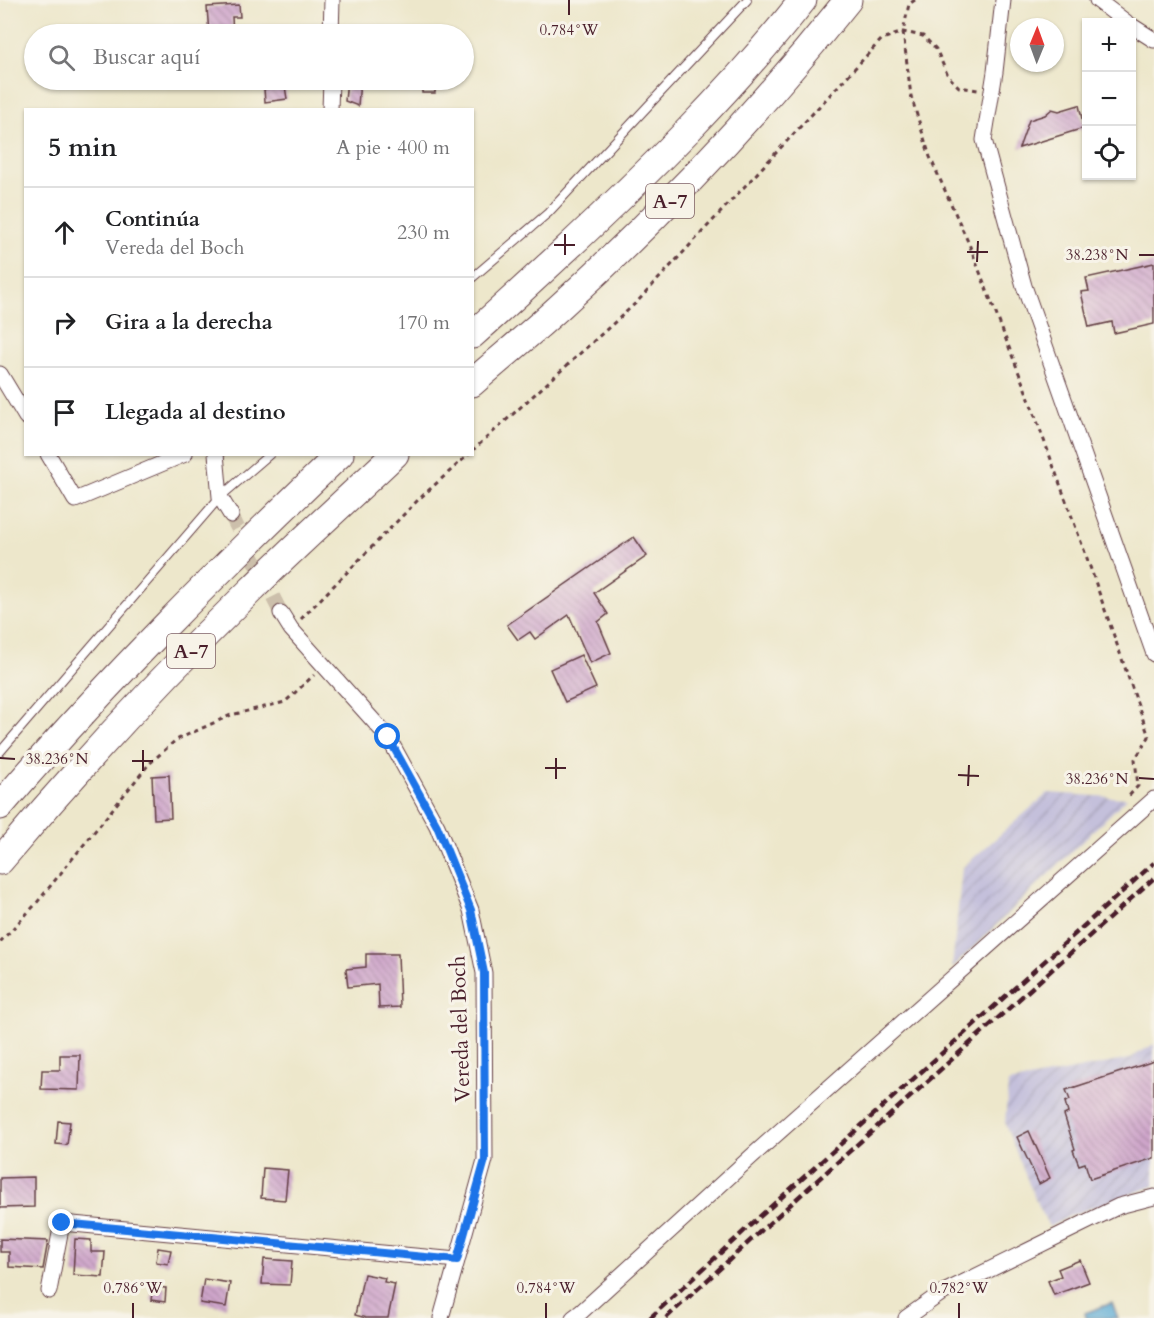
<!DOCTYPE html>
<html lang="es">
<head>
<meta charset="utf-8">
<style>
	:root { --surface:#fff; --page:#f2f2f2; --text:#202124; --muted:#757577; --line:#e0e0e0 }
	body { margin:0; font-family:Cardo,serif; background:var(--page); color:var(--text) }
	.controls { position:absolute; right:18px; top:18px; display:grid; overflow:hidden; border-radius:0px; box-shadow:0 2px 4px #0004 }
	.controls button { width:54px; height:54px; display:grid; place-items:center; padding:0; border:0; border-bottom:2px solid var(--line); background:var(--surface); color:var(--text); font:30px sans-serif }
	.compass { position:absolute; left:1010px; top:18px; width:54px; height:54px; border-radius:50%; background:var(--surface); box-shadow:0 2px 4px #0004; rotate:1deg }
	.stop { position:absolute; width:18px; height:18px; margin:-14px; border:4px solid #1a73e8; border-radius:50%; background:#fff }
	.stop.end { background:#1a73e8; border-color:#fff; box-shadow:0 2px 6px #0008 }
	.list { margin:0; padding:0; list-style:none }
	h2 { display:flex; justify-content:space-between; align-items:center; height:78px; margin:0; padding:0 24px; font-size:26px }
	h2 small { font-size:20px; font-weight:400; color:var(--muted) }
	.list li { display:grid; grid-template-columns:39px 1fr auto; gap:18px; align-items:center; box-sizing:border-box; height:90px; padding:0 24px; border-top:2px solid var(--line) }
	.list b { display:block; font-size:22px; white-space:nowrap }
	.list p { margin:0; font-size:20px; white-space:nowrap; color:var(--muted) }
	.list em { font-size:20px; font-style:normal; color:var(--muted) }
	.icon { flex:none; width:33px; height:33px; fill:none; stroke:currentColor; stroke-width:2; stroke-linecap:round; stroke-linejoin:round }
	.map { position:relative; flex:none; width:1154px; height:1318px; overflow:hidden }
	.search { position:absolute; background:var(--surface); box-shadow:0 2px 4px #0004; left:24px; top:24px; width:450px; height:66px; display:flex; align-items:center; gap:15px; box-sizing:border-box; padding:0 21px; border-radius:33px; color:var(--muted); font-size:22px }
	.panel { position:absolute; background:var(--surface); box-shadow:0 2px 4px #0004; left:24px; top:108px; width:450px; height:348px; border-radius:0px }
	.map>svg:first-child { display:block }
</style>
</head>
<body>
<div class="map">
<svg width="1154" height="1318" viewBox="0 0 1154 1318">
	<defs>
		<pattern id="industrial-furrows" width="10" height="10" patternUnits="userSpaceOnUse" patternTransform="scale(1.5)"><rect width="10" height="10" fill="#c4c0db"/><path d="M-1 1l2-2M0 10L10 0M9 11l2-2" fill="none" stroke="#aaa5bc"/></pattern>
		<pattern id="building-back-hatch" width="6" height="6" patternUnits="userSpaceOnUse" patternTransform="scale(1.5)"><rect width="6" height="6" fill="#cfa6cb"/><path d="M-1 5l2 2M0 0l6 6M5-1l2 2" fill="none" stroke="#aa87a5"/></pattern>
	</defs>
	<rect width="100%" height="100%" fill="#f7f3e8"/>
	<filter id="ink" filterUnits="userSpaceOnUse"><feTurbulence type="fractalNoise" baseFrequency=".0167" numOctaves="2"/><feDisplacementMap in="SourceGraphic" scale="12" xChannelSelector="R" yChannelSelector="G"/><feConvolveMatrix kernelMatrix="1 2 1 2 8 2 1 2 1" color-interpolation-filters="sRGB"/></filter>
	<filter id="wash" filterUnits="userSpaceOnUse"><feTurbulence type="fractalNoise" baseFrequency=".008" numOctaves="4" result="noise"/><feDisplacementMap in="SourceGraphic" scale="24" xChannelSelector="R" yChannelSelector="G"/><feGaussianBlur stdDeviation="1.35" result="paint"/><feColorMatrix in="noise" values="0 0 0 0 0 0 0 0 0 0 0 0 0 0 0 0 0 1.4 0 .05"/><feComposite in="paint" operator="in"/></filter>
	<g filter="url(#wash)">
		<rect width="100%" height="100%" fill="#ede7cb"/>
		<!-- industrial -->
		<g fill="url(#industrial-furrows)">
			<polygon points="1048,793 1127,798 952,968 962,868"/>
			<polygon points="1154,1044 1154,1186 1071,1215 1049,1227 1033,1194 1005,1124 1008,1083 1129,1059"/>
		</g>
		<!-- water -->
		<polygon fill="#5aaad4" stroke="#526480" stroke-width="1.5" points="1112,1303 1118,1318 1086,1318 1085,1313"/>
		<g id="blocks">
			<!-- building -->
			<g fill="url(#building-back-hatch)">
				<polygon points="239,5 240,17 232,17 233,34 209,34 207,7"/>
				<polygon points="347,80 360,80 358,106 345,101"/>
				<rect x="422" y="80" width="13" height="13"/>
				<polygon points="285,86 287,99 265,102 264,89"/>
				<polygon points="1079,105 1084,128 1019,148 1029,120 1045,115 1052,109 1059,111"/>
				<polygon points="1154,263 1154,324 1114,333 1112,322 1089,327 1081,292 1089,291 1086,278"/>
				<polygon points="634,537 647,556 594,593 608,614 598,622 611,653 590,663 569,615 535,639 530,632 518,640 507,625"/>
				<polygon points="581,655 596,688 565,702 550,669"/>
				<polygon points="169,775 171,818 154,819 152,776"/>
				<polygon points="366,954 398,954 400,1007 379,1008 378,984 348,987 346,969 366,967"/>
				<polygon points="60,1055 80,1055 79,1090 41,1089 42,1070 60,1070"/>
				<polygon points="1154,1061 1154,1158 1090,1179 1085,1163 1079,1165 1073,1150 1075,1149 1064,1115 1068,1113 1065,1102 1070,1100 1066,1090"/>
				<polygon points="58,1121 70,1122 67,1145 56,1144"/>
				<polygon points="1029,1131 1050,1178 1039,1184 1017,1137"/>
				<polygon points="263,1168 288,1170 285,1200 261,1198"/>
				<polygon points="34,1177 34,1207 0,1208 0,1178"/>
				<polygon points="0,1239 48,1241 43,1269 9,1267 9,1252 0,1252"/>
				<polygon points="75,1239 91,1240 91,1252 105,1252 103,1277 73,1275"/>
				<polygon points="158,1248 171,1250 168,1264 156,1262"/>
				<polygon points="264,1259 292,1261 290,1285 262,1284"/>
				<polygon points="1080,1260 1089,1282 1054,1295 1048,1281 1061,1276 1058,1269"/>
				<polygon points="364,1274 385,1278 384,1282 395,1284 388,1318 366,1318 355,1315"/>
				<polygon points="204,1279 230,1283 226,1307 200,1303"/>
				<polygon points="153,1287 166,1288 165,1302 151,1300"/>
			</g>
		</g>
	</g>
	<g filter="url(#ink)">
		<use href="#blocks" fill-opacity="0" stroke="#623d43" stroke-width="1.5"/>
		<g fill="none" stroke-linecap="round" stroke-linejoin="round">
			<!-- street-tunnel -->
			<polyline stroke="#ccbfab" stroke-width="15" stroke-dasharray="15 8" stroke-linecap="butt" points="231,515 281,613"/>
			<defs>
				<g id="lane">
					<polyline points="472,278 548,213 747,0"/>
					<polyline points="0,752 220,497 270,454"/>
				</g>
				<g id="street">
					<polyline points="1003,0 995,72 984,140 1024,286 1154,654"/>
					<polyline points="1097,0 1126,22"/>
					<polyline points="1132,26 1154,40"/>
					<polyline points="331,34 332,0"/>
					<polyline points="330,110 331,80"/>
					<polyline points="0,374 26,417"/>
					<polyline points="48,454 75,500 185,454"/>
					<polyline points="216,454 220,497 231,515"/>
					<polyline points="281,613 291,629 388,737 437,826 471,910 484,973 485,1160 441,1318"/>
					<polyline points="49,1291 62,1223 457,1260"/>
					<polyline points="573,1318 581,1312 752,1156 1154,799"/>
					<polyline points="906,1318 940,1294 1062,1234 1119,1206 1154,1197"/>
				</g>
				<g id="highway">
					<path d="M472 335C503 308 533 280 563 252 648 173 731 91 803 0"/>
					<path d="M472 383C503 356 535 330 565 302 667 209 762 108 848 0"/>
					<path d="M0 806C106 682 222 567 340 454"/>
					<path d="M0 861C79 767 162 677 250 591 297 544 347 500 395 454"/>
				</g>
			</defs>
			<!-- lane casing -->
			<use href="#lane" stroke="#623d43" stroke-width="10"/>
			<!-- street casing -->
			<use href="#street" stroke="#623d43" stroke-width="17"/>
			<!-- highway casing -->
			<use href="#highway" stroke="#623d43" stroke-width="29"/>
			<!-- path -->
			<g stroke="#623d43" stroke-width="3" stroke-dasharray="4.5 4.5" stroke-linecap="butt">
				<polyline points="915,0 909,4 903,32 911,96 930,157 969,244 1029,399 1088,561 1149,737 1135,759 1138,786 1127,798"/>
				<polyline points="472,451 637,302 882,39 903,32 923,36 936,49 948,76 959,87 978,90"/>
				<polyline points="301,619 418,500 469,454"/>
				<polyline points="0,942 35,905 149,764 176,740 231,715 285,702 314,675"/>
			</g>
			<!-- lane -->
			<use href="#lane" stroke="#fff" stroke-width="8"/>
			<!-- street -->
			<use href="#street" stroke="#fff" stroke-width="15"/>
			<!-- highway -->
			<use href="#highway" stroke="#fff" stroke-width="27"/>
			<!-- rail -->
			<g stroke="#4a1f2b" stroke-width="4.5" stroke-dasharray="9 4.5" stroke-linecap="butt">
				<polyline points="650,1318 755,1221 1154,863"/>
				<polyline points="666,1318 763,1229 1154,878"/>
			</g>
		</g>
	</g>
	<g fill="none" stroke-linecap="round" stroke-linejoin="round" filter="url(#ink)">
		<!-- route -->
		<polyline stroke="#1a73e8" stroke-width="8" points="62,1223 457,1260 485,1160 484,973 471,910 437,826 388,737"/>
	</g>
	<!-- ticks -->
	<path fill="none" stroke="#4a1f2b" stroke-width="2" d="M569 15V0M554 245H575M967 252H988M565 255V234M1139 255H1154M977 262 978 241M0 758 15 759M132 761H153M545 768H566M143 771V750M958 775 979 776M1139 778 1154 779M556 779V758M968 786 969 765M133 1318V1303M546 1318V1303M959 1318V1303"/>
	<g text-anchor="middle" stroke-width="6" stroke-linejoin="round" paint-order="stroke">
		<!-- shield labels -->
		<g fill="#f7f3e8" stroke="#7e5f64" stroke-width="1.5">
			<rect x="646" y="184" width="48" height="34" rx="4.5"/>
			<rect x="167" y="634" width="48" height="34" rx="4.5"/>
		</g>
		<g font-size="20" font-weight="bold" fill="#4a1f2b">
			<text x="670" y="208">A-7</text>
			<text x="191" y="658">A-7</text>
		</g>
		<!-- street labels -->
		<g font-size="21" fill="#4a1f2b" stroke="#f7f3e8">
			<text transform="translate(460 1029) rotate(-92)" y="7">Vereda del Boch</text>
		</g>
	</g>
	<g font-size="15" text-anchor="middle" fill="#4a1f2b" stroke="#f7f3e8" stroke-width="6" stroke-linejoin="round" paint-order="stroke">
		<text x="569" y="35">0.784°W</text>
		<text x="1097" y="260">38.238°N</text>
		<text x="57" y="764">38.236°N</text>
		<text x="1097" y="784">38.236°N</text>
		<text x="133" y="1293">0.786°W</text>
		<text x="546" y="1293">0.784°W</text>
		<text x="959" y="1293">0.782°W</text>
	</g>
</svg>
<div class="controls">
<button>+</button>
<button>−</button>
<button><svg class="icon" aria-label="locate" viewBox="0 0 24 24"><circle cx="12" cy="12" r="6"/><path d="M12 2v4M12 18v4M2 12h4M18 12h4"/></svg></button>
</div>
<svg class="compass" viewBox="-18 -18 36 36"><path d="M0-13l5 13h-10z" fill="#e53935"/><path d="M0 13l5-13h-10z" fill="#757577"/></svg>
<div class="stop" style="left:388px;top:737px"></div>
<div class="stop end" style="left:62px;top:1223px"></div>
<div class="search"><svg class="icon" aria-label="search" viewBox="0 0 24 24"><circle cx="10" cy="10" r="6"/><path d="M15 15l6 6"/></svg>Buscar aquí</div>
<section class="panel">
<h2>5 min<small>A pie · 400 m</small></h2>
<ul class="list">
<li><svg class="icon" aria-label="ahead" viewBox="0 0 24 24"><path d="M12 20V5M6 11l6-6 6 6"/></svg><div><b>Continúa</b><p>Vereda del Boch</p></div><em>230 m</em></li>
<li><svg class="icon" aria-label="right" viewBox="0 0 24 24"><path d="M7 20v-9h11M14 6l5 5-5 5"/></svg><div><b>Gira a la derecha</b></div><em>170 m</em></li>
<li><svg class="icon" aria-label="arrive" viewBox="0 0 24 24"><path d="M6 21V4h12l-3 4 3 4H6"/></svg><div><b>Llegada al destino</b></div></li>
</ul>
</section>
</div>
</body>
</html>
